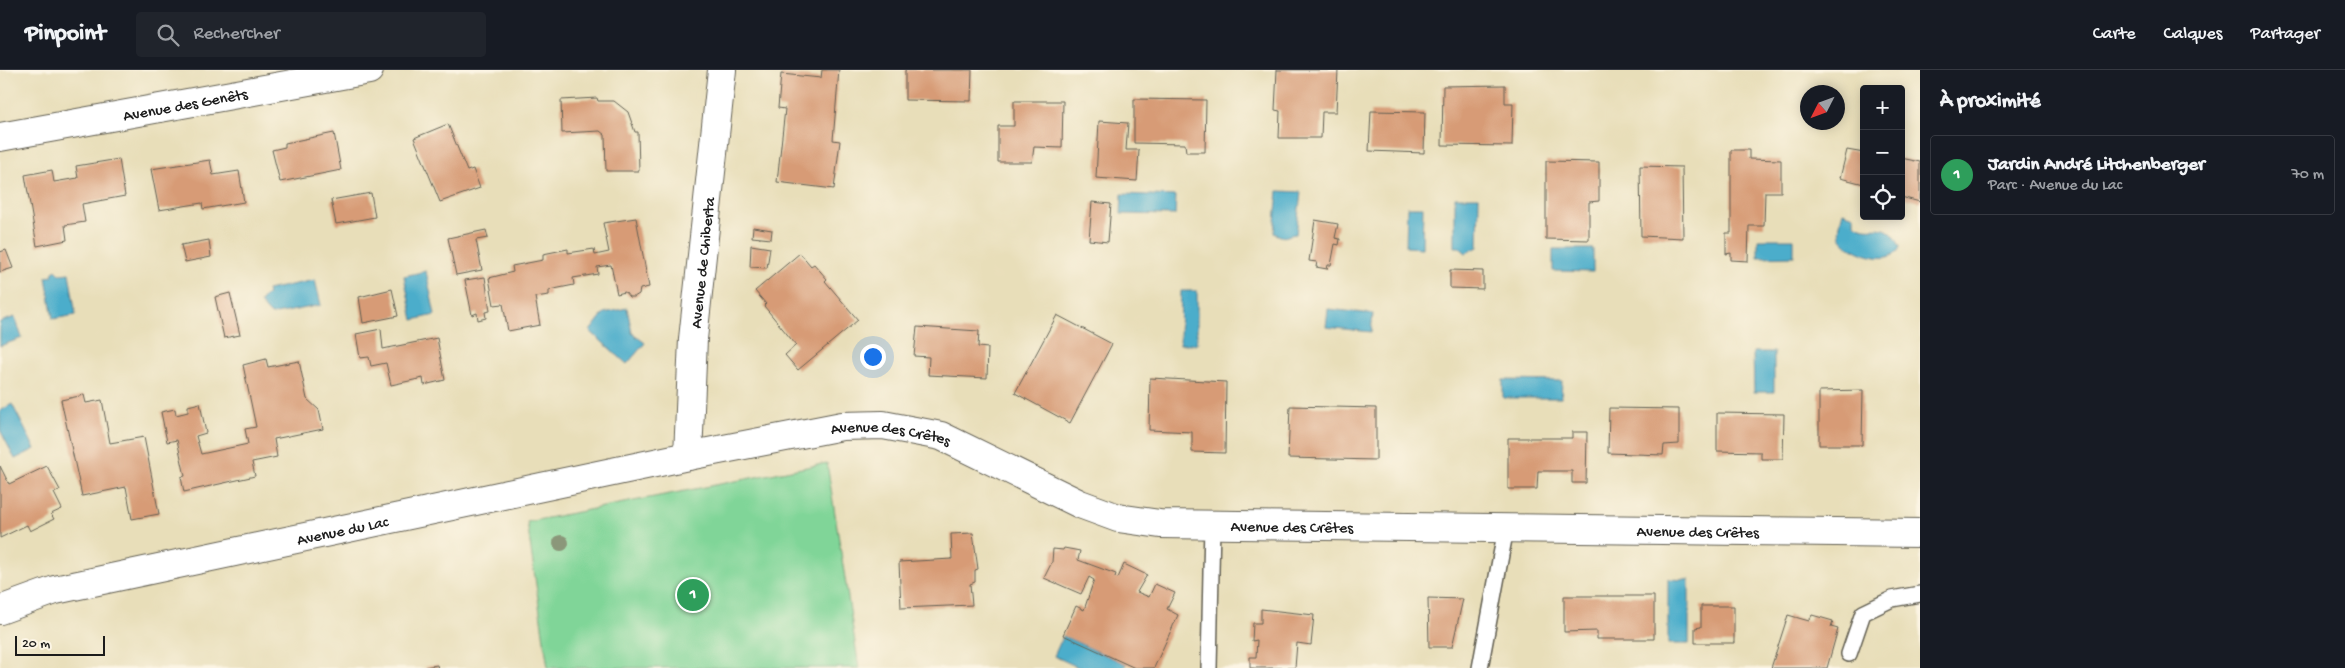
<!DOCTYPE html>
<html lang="fr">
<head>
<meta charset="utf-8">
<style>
	:root { --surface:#171b24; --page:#20242c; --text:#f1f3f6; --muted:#9ea1a6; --line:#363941; --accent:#d1495b }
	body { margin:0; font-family:"Gochi Hand",sans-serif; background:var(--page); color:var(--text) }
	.controls { position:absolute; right:15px; top:15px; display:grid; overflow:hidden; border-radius:5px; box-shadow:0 2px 12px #0003 }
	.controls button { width:45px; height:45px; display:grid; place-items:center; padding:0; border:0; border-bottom:1px solid var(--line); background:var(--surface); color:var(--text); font:25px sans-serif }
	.compass { position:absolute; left:1800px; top:15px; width:45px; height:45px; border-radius:50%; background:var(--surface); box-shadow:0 2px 12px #0003; rotate:228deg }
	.scale { position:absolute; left:15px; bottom:12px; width:90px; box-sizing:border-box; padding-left:5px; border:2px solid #1c1c1c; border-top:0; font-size:14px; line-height:18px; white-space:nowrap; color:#1c1c1c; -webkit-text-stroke:4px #fcf5e5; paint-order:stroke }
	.you { position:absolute; left:872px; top:286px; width:18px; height:18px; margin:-12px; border:4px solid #fff; border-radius:50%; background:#1a73e8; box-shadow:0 0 0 8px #1a73e833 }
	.badge { display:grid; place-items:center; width:32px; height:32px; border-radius:50%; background:var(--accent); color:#fff; font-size:16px; font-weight:700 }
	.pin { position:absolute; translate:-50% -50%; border:2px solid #fff; box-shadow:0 1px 5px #0006 }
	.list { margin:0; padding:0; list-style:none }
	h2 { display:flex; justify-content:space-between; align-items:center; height:65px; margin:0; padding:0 20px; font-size:21px }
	h2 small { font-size:16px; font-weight:400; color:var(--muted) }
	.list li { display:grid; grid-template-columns:32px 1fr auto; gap:15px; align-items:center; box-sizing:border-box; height:80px; margin:0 10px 10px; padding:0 10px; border:1px solid var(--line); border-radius:5px }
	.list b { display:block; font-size:19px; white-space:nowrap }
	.list p { margin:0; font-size:16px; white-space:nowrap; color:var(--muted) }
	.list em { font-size:16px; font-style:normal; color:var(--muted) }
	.icon { flex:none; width:28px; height:28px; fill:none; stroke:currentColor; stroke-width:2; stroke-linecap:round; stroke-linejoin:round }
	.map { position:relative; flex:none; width:1920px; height:598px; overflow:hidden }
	header { display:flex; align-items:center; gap:30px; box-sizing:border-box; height:70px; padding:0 25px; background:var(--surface); border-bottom:1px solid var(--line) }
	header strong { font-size:24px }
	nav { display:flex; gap:28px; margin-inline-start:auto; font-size:18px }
	.search { width:350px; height:45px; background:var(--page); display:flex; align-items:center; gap:12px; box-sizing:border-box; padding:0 18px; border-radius:5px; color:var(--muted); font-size:19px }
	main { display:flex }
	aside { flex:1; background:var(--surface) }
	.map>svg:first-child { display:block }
</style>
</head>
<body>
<header>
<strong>Pinpoint</strong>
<div class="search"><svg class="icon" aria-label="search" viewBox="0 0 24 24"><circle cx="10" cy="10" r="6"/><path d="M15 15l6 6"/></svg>Rechercher</div>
<nav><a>Carte</a><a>Calques</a><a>Partager</a></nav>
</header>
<main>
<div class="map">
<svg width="1920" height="598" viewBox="0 0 1920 598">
	<rect width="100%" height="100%" fill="#fcf5e5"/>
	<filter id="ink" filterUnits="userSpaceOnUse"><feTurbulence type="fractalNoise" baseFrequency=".02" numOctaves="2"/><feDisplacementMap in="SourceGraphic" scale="10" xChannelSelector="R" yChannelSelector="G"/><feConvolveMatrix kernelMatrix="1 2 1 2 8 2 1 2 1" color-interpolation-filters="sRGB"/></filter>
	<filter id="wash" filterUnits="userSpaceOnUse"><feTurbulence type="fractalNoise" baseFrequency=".0096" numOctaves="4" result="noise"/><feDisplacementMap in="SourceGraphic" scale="20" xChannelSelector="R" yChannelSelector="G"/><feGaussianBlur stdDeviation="1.12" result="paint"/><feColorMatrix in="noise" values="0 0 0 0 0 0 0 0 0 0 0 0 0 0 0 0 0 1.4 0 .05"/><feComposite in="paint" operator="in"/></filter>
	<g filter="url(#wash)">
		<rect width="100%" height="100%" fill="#e8deb9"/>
		<!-- green -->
		<polygon fill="#80d598" stroke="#4e785a" points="827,393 859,598 548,598 527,452"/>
		<!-- water -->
		<g fill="#4cadcb" stroke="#346474">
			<path d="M1278 121 1301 122 1296 164C1284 165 1287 170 1274 163Z"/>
			<polygon points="1122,124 1176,126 1175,145 1121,144"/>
			<polygon points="1455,127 1479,127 1478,177 1466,183 1459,177 1455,177"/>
			<polygon points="1407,137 1423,137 1422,178 1406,177"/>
			<path d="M1843 142 1854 146V153C1871 167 1887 145 1900 177 1891 200 1845 180 1840 166 1838 159 1841 149 1843 142Z"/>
			<polygon points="1758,169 1794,169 1794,186 1758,187"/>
			<polygon points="1553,179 1593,179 1593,202 1553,201"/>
			<polygon points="56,200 60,204 69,203 76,245 53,249 46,207 52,206 53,202"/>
			<polygon points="426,201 435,245 413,250 404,206"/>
			<polygon points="315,210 321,235 271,245 260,233 264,226 268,225 267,220"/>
			<polygon points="1181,221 1197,221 1197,274 1180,274"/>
			<polygon points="627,238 632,263 645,273 627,294 590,261 604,243"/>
			<polygon points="1328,239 1373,244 1371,262 1326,257"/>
			<polygon points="15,247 22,268 0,276 0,252"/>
			<polygon points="1753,282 1774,282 1774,322 1754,322"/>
			<polygon points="1503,310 1562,311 1561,328 1503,328"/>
			<polygon points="12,334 35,379 15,389 0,360 0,341"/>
			<polygon points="1668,509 1689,510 1689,574 1668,574"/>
			<polygon points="1063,566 1126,594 1124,598 1080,598 1054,586"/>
		</g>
		<g id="blocks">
			<!-- building -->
			<g fill="#d79b76">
				<polygon points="822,0 839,0 833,70 840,71 834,119 777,112 785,39 778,38 781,4 821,8"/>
				<polygon points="905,0 972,0 971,31 905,30"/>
				<polygon points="1277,0 1338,0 1336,42 1322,42 1321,68 1279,68 1280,41 1275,40"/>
				<polygon points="1505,15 1505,33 1513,33 1512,76 1442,75 1443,16"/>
				<polygon points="597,28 598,31 614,31 628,42 635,62 638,62 639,101 606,101 605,65 600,61 562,63 561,30"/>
				<polygon points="1134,29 1206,30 1205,82 1186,82 1185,74 1134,73"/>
				<polygon points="1014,31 1063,31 1062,78 1034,77 1032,92 998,92 998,56 1014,56"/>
				<polygon points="1371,41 1425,42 1424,83 1369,81"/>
				<polygon points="1099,51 1128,53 1126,80 1139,80 1137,111 1096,108"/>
				<polygon points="448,54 467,101 473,99 480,118 440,132 414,68"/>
				<polygon points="334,63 341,100 280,112 272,80 285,77 285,73"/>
				<polygon points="1731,80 1749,80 1749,89 1781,90 1781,122 1765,122 1764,156 1749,156 1748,191 1731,190 1731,183 1726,184 1726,163 1731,163"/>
				<polygon points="1847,80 1864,83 1864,114 1840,108"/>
				<polygon points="1901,88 1920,92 1920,132 1901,127"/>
				<polygon points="119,89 125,126 82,134 85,152 65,155 67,170 37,176 25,105 52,100 54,112 78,108 76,96"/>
				<polygon points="210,90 213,105 239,101 244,132 203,139 202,133 159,140 151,99"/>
				<polygon points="1546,91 1599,92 1599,131 1589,132 1589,170 1546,169"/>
				<polygon points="1640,96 1682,97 1683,168 1641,166"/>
				<polygon points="371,123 375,147 336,154 331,130"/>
				<polygon points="1092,132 1111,134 1108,172 1089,170"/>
				<polygon points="636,148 649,217 640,219 639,224 634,227 629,227 625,222 617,224 611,195 597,197 598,204 573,208 574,215 549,220 549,225 535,227 540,255 508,261 503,234 494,235 489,208 513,202 512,196 543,190 543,184 568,179 568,183 594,179 595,185 609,182 603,153"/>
				<polygon points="1315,150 1338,154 1335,168 1340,169 1339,175 1335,174 1331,195 1328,195 1327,199 1316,197 1317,192 1309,191"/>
				<polygon points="753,157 772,160 771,169 752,167"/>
				<polygon points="486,160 488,168 476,170 482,200 456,205 448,168"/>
				<polygon points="209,170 211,187 185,192 181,175"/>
				<polygon points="751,175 770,178 767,198 750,197"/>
				<polygon points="6,180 13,198 0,202 0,182"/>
				<polygon points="800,183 811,196 814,194 827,209 825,211 858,250 798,300 785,285 796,275 764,236 766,234 755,221"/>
				<polygon points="1450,200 1483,201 1483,219 1450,218"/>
				<polygon points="485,207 490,241 485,242 486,248 478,250 477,243 472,245 465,210"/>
				<polygon points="392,219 398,246 363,253 359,227"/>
				<polygon points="230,223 240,265 224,268 215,227"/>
				<polygon points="1057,245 1112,274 1070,353 1015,323"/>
				<polygon points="917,257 979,261 978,277 988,278 987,308 928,305 929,287 914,286"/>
				<polygon points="381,259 383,279 437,268 445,310 424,315 423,308 391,315 386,293 371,296 369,287 360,288 356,264"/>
				<polygon points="266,289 268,297 299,291 307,329 319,340 323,359 274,369 277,387 252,392 255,406 184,422 181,407 185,406 177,370 167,372 161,342 175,339 176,345 188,342 188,336 200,333 206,363 196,366 201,384 248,374 245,359 256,357 243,295"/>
				<polygon points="1150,308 1226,312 1225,383 1192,382 1192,362 1149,360"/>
				<polygon points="1863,320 1862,375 1819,375 1819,321"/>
				<polygon points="84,325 86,333 102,330 110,373 144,367 159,444 132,449 126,417 82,426 61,330"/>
				<polygon points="1290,336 1376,338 1376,390 1288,388"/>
				<polygon points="1609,338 1679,339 1679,374 1664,375 1663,385 1608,383"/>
				<polygon points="1717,343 1784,344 1783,389 1761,389 1761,382 1717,381"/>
				<polygon points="1572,362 1587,362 1586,413 1572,413 1572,401 1538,401 1537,419 1508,419 1508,368 1572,368"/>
				<polygon points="0,396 9,414 47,396 60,420 54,423 62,439 51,444 54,449 30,461 27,455 0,468"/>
				<polygon points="973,463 978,499 975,500 975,512 970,514 972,535 901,538 899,492 952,489 951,464"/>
				<polygon points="1064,478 1080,481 1078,490 1116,504 1115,507 1118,508 1124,494 1147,505 1137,522 1149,527 1155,514 1175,523 1167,539 1178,545 1154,598 1135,598 1063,565 1076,536 1084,540 1094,510 1089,507 1081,524 1044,508 1052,492 1053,479 1063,480"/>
				<polygon points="1564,526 1654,526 1654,569 1597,569 1597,561 1564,562"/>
				<polygon points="1428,528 1463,529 1452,577 1429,577"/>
				<polygon points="1701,536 1734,536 1734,573 1695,573 1695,558 1701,557"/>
				<polygon points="1261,539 1314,545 1311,575 1297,573 1295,598 1250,598 1250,587 1256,587 1257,570 1252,571 1253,553 1261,553"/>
				<polygon points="1788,545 1809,551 1812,545 1833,551 1831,557 1838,559 1827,598 1771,598"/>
				<polygon points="437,595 438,598 425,598 425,597"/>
			</g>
		</g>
	</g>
	<g filter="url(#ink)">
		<use href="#blocks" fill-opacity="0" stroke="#636053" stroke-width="1"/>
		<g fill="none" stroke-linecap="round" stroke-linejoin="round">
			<defs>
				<g id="lane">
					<polyline points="1849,584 1863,543 1892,529 1920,524"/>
					<polyline points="1209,598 1212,454"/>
					<polyline points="1480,598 1506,458"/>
				</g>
				<g id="street">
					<path id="s1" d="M0 67 369 0"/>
					<path id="s2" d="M688 386 693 269 722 0"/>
					<path id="s3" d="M0 540 55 520 688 386 842 356 883 355 941 366 1080 434 1118 448 1160 454 1920 463"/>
				</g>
			</defs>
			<!-- lane casing -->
			<use href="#lane" stroke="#636053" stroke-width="18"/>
			<!-- street casing -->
			<use href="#street" stroke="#636053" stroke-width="30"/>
			<!-- lane -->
			<use href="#lane" stroke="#fff" stroke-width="15"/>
			<!-- street -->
			<use href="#street" stroke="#fff" stroke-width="28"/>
		</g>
		<!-- trees -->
		<circle fill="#8b977a" cx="561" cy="473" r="8"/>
	</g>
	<g text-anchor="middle" stroke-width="4" stroke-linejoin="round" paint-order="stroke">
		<!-- street labels -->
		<g font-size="16" fill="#1c1c1c" stroke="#fcf5e5">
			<text dy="6" stroke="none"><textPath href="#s1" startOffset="188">Avenue des Genêts</textPath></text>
			<text dy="6" stroke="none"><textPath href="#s2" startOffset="194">Avenue de Chiberta</textPath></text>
			<text dy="6" stroke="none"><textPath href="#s3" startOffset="912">Avenue des Crêtes</textPath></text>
			<text dy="6" stroke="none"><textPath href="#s3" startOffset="1332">Avenue des Crêtes</textPath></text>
			<text dy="6" stroke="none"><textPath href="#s3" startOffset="352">Avenue du Lac</textPath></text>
			<text dy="6" stroke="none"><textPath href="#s3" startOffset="1738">Avenue des Crêtes</textPath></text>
		</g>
	</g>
</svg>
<div class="controls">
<button>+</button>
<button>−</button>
<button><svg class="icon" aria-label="locate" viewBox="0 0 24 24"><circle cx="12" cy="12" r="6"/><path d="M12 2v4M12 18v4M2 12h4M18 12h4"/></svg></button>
</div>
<svg class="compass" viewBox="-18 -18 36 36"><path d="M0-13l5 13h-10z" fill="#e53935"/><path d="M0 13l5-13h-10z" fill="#9ea1a6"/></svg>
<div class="scale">20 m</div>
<div class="you"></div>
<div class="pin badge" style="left:693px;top:525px;background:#2e9e5b">1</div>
</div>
<aside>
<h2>À proximité<small></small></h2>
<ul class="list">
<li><span class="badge" style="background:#2e9e5b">1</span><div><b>Jardin André Litchenberger</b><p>Parc · Avenue du Lac</p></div><em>70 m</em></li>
</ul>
</aside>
</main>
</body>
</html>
